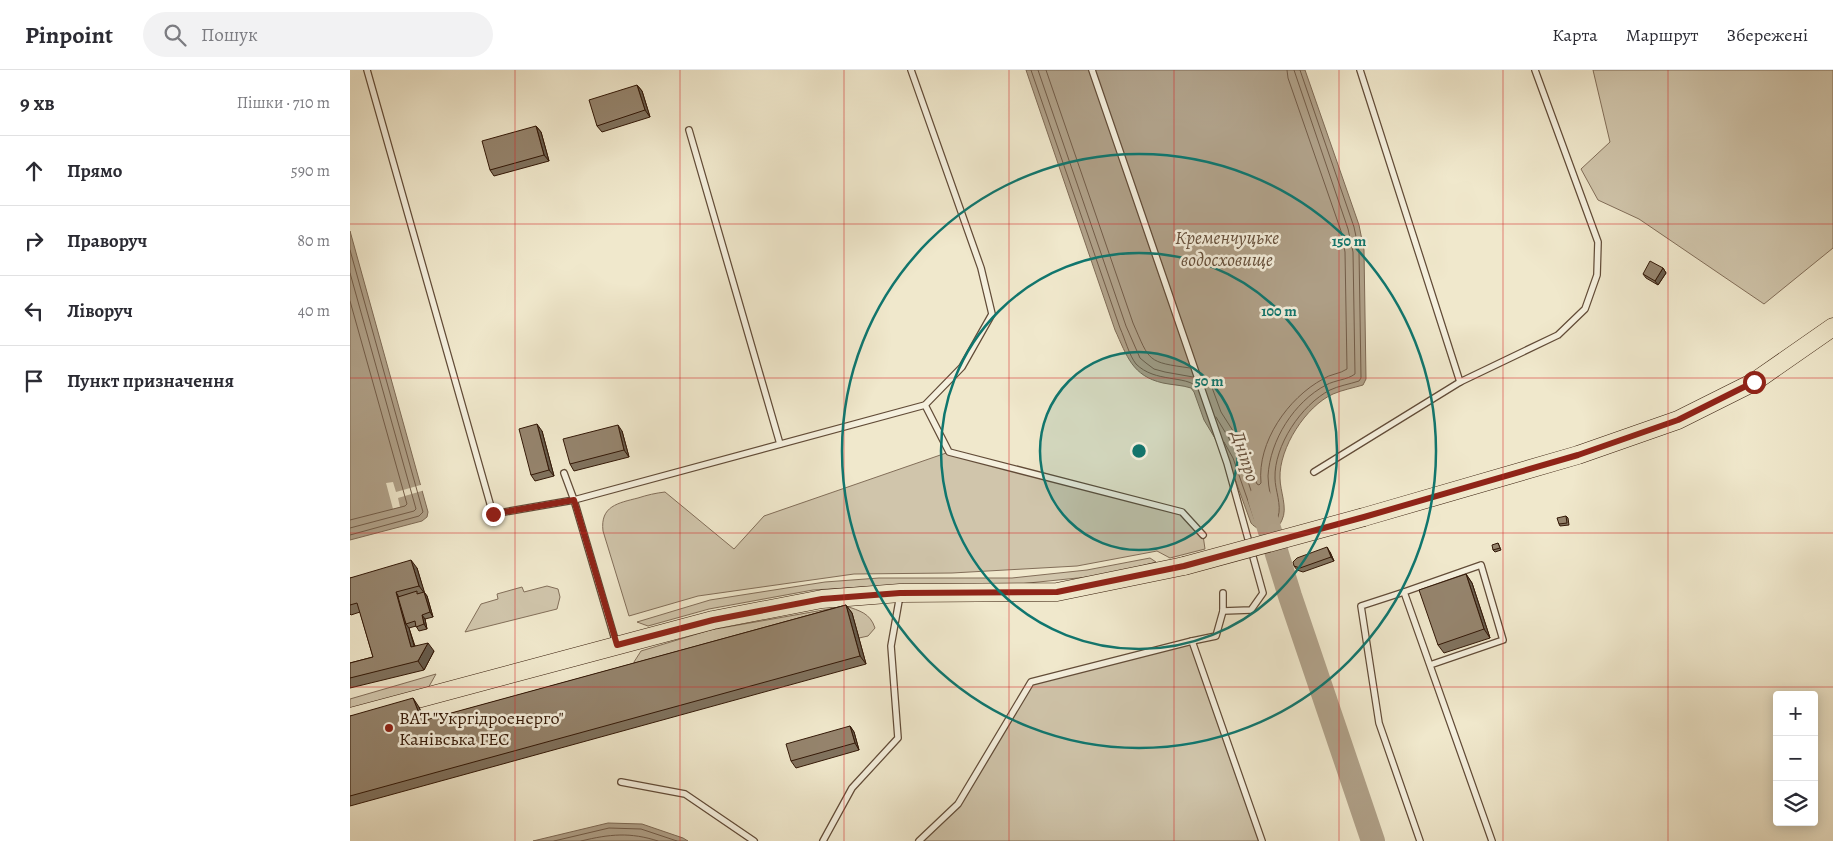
<!DOCTYPE html>
<html lang="uk">
<head>
<meta charset="utf-8">
<style>
	:root { --surface:#fff; --page:#f2f2f3; --text:#2b2b33; --muted:#7c7c81; --line:#e1e1e2 }
	body { margin:0; font-family:Alegreya,serif; background:var(--page); color:var(--text) }
	.controls { position:absolute; right:15px; bottom:15px; display:grid; overflow:hidden; border-radius:5px; box-shadow:0 2px 12px #0003 }
	.controls button { width:45px; height:45px; display:grid; place-items:center; padding:0; border:0; border-bottom:1px solid var(--line); background:var(--surface); color:var(--text); font:25px sans-serif }
	.stop { position:absolute; width:15px; height:15px; margin:-11px; border:4px solid #8f2418; border-radius:50%; background:#fff }
	.stop.end { background:#8f2418; border-color:#fff; box-shadow:0 1px 5px #0008 }
	.list { margin:0; padding:0; list-style:none }
	h2 { display:flex; justify-content:space-between; align-items:center; height:65px; margin:0; padding:0 20px; font-size:21px }
	h2 small { font-size:16px; font-weight:400; color:var(--muted) }
	.list li { display:grid; grid-template-columns:32px 1fr auto; gap:15px; align-items:center; box-sizing:border-box; height:70px; padding:0 20px; border-top:1px solid var(--line) }
	.list b { display:block; font-size:19px; white-space:nowrap }
	.list em { font-size:16px; font-style:normal; color:var(--muted) }
	.icon { flex:none; width:28px; height:28px; fill:none; stroke:currentColor; stroke-width:2; stroke-linecap:round; stroke-linejoin:round }
	.map { position:relative; flex:none; width:1483px; height:771px; overflow:hidden }
	header { display:flex; align-items:center; gap:30px; box-sizing:border-box; height:70px; padding:0 25px; background:var(--surface); border-bottom:1px solid var(--line) }
	header strong { font-size:24px }
	nav { display:flex; gap:28px; margin-inline-start:auto; font-size:18px }
	.search { width:350px; height:45px; background:var(--page); display:flex; align-items:center; gap:12px; box-sizing:border-box; padding:0 18px; border-radius:28px; color:var(--muted); font-size:19px }
	main { display:flex }
	aside { flex:1; background:var(--surface) }
	.map>svg:first-child { display:block }
</style>
</head>
<body>
<header>
<strong>Pinpoint</strong>
<div class="search"><svg class="icon" aria-label="search" viewBox="0 0 24 24"><circle cx="10" cy="10" r="6"/><path d="M15 15l6 6"/></svg>Пошук</div>
<nav><a>Карта</a><a>Маршрут</a><a>Збережені</a></nav>
</header>
<main>
<aside>
<h2>9 хв<small>Пішки · 710 m</small></h2>
<ul class="list">
<li><svg class="icon" aria-label="ahead" viewBox="0 0 24 24"><path d="M12 20V5M6 11l6-6 6 6"/></svg><div><b>Прямо</b></div><em>590 m</em></li>
<li><svg class="icon" aria-label="right" viewBox="0 0 24 24"><path d="M7 20v-9h11M14 6l5 5-5 5"/></svg><div><b>Праворуч</b></div><em>80 m</em></li>
<li><svg class="icon" aria-label="left" viewBox="0 0 24 24"><path d="M17 20v-9H6M10 6l-5 5 5 5"/></svg><div><b>Ліворуч</b></div><em>40 m</em></li>
<li><svg class="icon" aria-label="arrive" viewBox="0 0 24 24"><path d="M6 21V4h12l-3 4 3 4H6"/></svg><div><b>Пункт призначення</b></div></li>
</ul>
</aside>
<div class="map">
<svg width="1483" height="771" viewBox="0 0 1483 771">
	<rect width="100%" height="100%" fill="#f0e8cc"/>
	<filter id="stains"><feTurbulence type="fractalNoise" baseFrequency=".004" numOctaves="4"/><feColorMatrix values="0 0 0 0 .2 0 0 0 0 .09 0 0 0 0 .02 0 0 0 .5 -.17"/></filter>
	<radialGradient id="worn" r=".72"><stop offset=".6" stop-color="#630" stop-opacity="0"/><stop offset="1" stop-color="#630" stop-opacity=".3"/></radialGradient>
	<!-- green -->
	<g fill="#d0c5ab" stroke="#826e59">
		<polygon points="1243,0 1483,0 1483,178 1414,234 1289,149 1248,130 1231,99 1260,72"/>
		<path d="M599 382 832 442 853 465 855 479 820 488 807 481 727 496 602 503 504 504 348 526 279 546 253 461C250 436 268 433 288 428 297 425 306 423 315 422L384 479 414 446Z"/>
		<polygon points="800,488 806,492 757,505 659,515 529,516 463,520 359,539 298,556 287,552 360,530 475,512 529,508 662,508 737,500"/>
		<polygon points="197,516 208,519 210,527 207,539 115,562 131,534 148,529 147,524 172,517 174,522"/>
		<path d="M496 536C510 541 520 543 525 558L518 566 509 568 501 544 286 603 284 592 291 581 360 560Z"/>
		<polygon points="842,571 912,771 569,771 608,734 681,612"/>
		<polygon points="86,604 77,620 0,641 0,629"/>
	</g>
	<!-- water -->
	<g fill="#b0a189" stroke="#7e6a55">
		<path d="M676 0H955L1009 155 1014 180 1016 309 1013 315C1003 318 992 320 983 324 956 336 929 378 930 408 930 421 938 438 932 450 927 463 909 463 901 453L878 390 854 350 844 322 841 318C832 315 822 315 813 313 782 306 777 286 765 260Z"/>
		<polygon points="0,161 78,442 77,447 72,451 0,470"/>
		<polygon points="258,753 292,754 333,768 338,771 183,771"/>
	</g>
	<!-- pier -->
	<polygon fill="#f0e8cc" points="43,412 46,422 74,414 75,420 48,428 50,437 43,439 36,413"/>
	<g fill="none" stroke-linecap="round" stroke-linejoin="round">
		<!-- shore -->
		<g stroke="#725c48" stroke-width="1">
			<path d="M681 0 770 258C775 269 779 285 786 294 805 313 836 305 847 317"/>
			<polyline points="688,0 776,256 790,288 796,293 804,299 815,302 843,307"/>
			<path d="M696 0 783 253C800 292 797 292 840 298"/>
			<polyline points="0,180 73,442 69,446 0,465"/>
			<polyline points="0,203 66,439 64,441 0,458"/>
			<polyline points="0,231 57,434 55,436 0,450"/>
			<path d="M850 302 860 312 871 342 892 375 907 414 909 415 911 413C907 372 938 328 973 309 980 304 990 304 997 299L995 182 991 161 938 8 937 0"/>
			<path d="M866 347 889 385 910 447 913 449 922 446 923 441C922 430 918 418 918 406 920 370 944 332 976 315 985 310 997 310 1005 304L1003 182 998 159 944 0"/>
			<path d="M874 372 883 388 905 451 913 456C919 455 926 453 928 447 932 435 925 420 925 408 924 376 951 335 980 320 988 316 1000 314 1009 311L1011 308 1009 181 1004 157 950 0"/>
			<polyline points="204,771 259,758 291,759 327,771"/>
			<path d="M231 771C260 764 280 762 308 771"/>
		</g>
		<!-- river -->
		<polyline stroke="#b0a189" stroke-width="24" points="910,429 940,526 1023,771"/>
		<defs>
			<g id="service">
				<polyline points="17,0 143,444 224,430 214,403"/>
				<polyline points="742,0 877,393 913,523 901,540 873,541"/>
				<polyline points="1010,0 1110,312"/>
				<polyline points="339,60 430,374"/>
				<polyline points="575,335 599,382 832,442 853,465"/>
				<polyline points="964,402 1110,312 1208,265 1235,239 1247,205 1248,172 1185,0"/>
				<polyline points="1054,522 1011,536 1029,653 1070,771"/>
				<polyline points="842,571 866,566 873,541 873,523"/>
				<polyline points="266,573 224,430 575,335 612,297 642,244 631,198 561,0"/>
				<polyline points="1080,595 1153,570 1131,495 1054,522 1142,771"/>
				<polyline points="271,712 335,724 404,771"/>
				<polyline points="473,771 502,718 548,668 541,576 550,525"/>
				<polyline points="569,771 608,734 681,612 842,571 912,771"/>
			</g>
			<g id="primary">
				<polyline points="1014,447 1228,385 1328,350 1404,312 1483,257"/>
				<polyline points="0,647 363,550 472,529 550,523 707,522 834,496"/>
			</g>
		</defs>
		<!-- service casing -->
		<use href="#service" stroke="#624c38" stroke-width="8"/>
		<!-- primary casing -->
		<use href="#primary" stroke="#331807" stroke-width="19"/>
		<!-- service -->
		<use href="#service" stroke="#f5f0de" stroke-width="5.5"/>
		<!-- primary -->
		<use href="#primary" stroke="#f0e8cc" stroke-width="18"/>
		<defs>
			<polyline id="primary-bridge" points="834,496 1014,447"/>
		</defs>
		<!-- primary-bridge casing -->
		<use href="#primary-bridge" stroke="#331807" stroke-width="19" stroke-linecap="butt"/>
		<!-- primary-bridge -->
		<use href="#primary-bridge" stroke="#f0e8cc" stroke-width="18"/>
	</g>
	<!-- wall -->
	<g fill="#80725e" stroke="#331807">
		<polygon points="287,15 292,21 300,47 252,62 247,56"/>
		<polygon points="186,56 191,62 199,91 144,106 140,100"/>
		<polygon points="1313,198 1316,203 1308,215 1296,208 1293,204"/>
		<polygon points="192,361 204,406 185,411 181,405"/>
		<polygon points="272,361 279,387 224,401 220,394"/>
		<polygon points="1216,446 1218,448 1219,455 1210,456 1209,454"/>
		<polygon points="1148,473 1151,480 1145,482 1143,480"/>
		<polygon points="980,482 984,491 953,502 947,500 944,496"/>
		<polygon points="67,498 74,522 77,526 83,547 75,549 77,559 69,561 66,556 59,558 65,576 84,581 74,600 0,618 0,593 23,587 10,542 1,545 0,544 0,508"/>
		<polygon points="1116,504 1122,513 1140,568 1094,583 1088,575"/>
		<polygon points="496,535 502,543 516,594 0,736 0,646 69,637 74,651"/>
		<polygon points="500,656 504,662 509,680 446,698 441,691"/>
	</g>
	<!-- shaded-wall -->
	<g fill="#685c4c" stroke="#331807">
		<polygon points="287,15 292,21 300,47 295,40"/>
		<polygon points="186,56 191,62 199,91 194,85"/>
		<polygon points="1313,198 1316,203 1308,215 1305,211"/>
		<polygon points="187,354 192,361 204,406 199,400"/>
		<polygon points="268,355 272,361 279,387 274,380"/>
		<polygon points="977,477 980,482 984,491 981,487"/>
		<polygon points="61,490 67,498 75,524 69,516"/>
		<polygon points="1116,504 1122,513 1140,568 1134,559"/>
		<polygon points="46,522 51,531 56,554 59,558 67,586 61,577"/>
		<polygon points="74,522 77,526 83,547 80,542"/>
		<polygon points="496,535 502,543 516,594 510,586"/>
		<polygon points="72,545 75,549 77,559 74,554"/>
		<polygon points="78,573 84,581 74,600 68,591"/>
		<polygon points="63,628 69,637 78,660 72,651"/>
		<polygon points="500,656 504,662 509,680 505,673"/>
	</g>
	<!-- building -->
	<g fill="#95846d" stroke="#331807">
		<polygon points="287,15 295,40 247,56 239,30"/>
		<polygon points="186,56 194,85 140,100 132,71"/>
		<polygon points="1300,191 1313,198 1305,211 1293,204"/>
		<polygon points="187,354 199,400 181,405 169,359"/>
		<polygon points="268,355 274,380 220,394 213,369"/>
		<polygon points="1216,446 1217,453 1209,454 1207,448"/>
		<polygon points="1148,473 1150,478 1143,480 1142,475"/>
		<polygon points="977,477 981,487 950,498 944,496 943,492 947,488"/>
		<polygon points="61,490 69,516 46,522 61,577 78,573 68,591 0,608 0,593 23,587 7,533 0,535 0,508"/>
		<polygon points="1116,504 1134,559 1088,575 1069,520"/>
		<polygon points="67,521 67,524 74,522 80,542 72,545 74,554 66,557 65,551 56,554 48,527"/>
		<polygon points="496,535 510,586 0,726 0,646 63,628 72,651"/>
		<polygon points="500,656 505,673 441,691 436,674"/>
	</g>
	<g fill="none" stroke-linecap="round" stroke-linejoin="round">
		<!-- route -->
		<polyline stroke="#8f2418" stroke-width="6" points="143,444 224,430 267,575 363,550 472,529 550,523 707,522 834,496 1014,447 1228,385 1328,350 1404,312"/>
	</g>
	<!-- grid -->
	<path fill="none" stroke="#d62828" stroke-width="1" stroke-opacity="0.55" d="M165 0V771M330 0V771M494 0V771M659 0V771M824 0V771M989 0V771M1153 0V771M1318 0V771M0 154H1483M0 308H1483M0 463H1483M0 617H1483"/>
	<!-- distance rings -->
	<circle cx="789" cy="381" r="99" fill="#0f766e" fill-opacity=".12"/>
	<g fill="none" stroke="#0f766e" stroke-width="2.5">
		<circle cx="789" cy="381" r="99"/>
		<circle cx="789" cy="381" r="198"/>
		<circle cx="789" cy="381" r="297"/>
	</g>
	<!-- markers -->
	<circle fill="#8f2418" stroke="#f5f0de" stroke-width="2" cx="39" cy="658" r="5"/>
	<g text-anchor="middle" stroke-width="5" stroke-linejoin="round" paint-order="stroke">
		<!-- poi labels -->
		<g font-size="18" fill="#331807" stroke="#f5f0de" text-anchor="start">
			<text x="49" y="654">ВАТ "Укргідроенерго"<tspan x="49" dy="21">Канівська ГЕС</tspan></text>
		</g>
		<!-- water labels -->
		<g font-size="19" font-style="italic" fill="#654f3b" stroke="#f5f0de">
			<text x="877" y="174">Кременчуцьке<tspan x="877" dy="22">водосховище</tspan></text>
			<text transform="translate(896 386) rotate(72)" y="7">Дніпро</text>
		</g>
	</g>
	<circle cx="789" cy="381" r="8" fill="#0f766e" stroke="#f5f0de" stroke-width="2.5"/>
	<g font-size="15" text-anchor="middle" font-weight="bold" fill="#0f766e" stroke="#f5f0de" stroke-width="5" stroke-linejoin="round" paint-order="stroke">
		<text x="999" y="176">150 m</text>
		<text x="929" y="246">100 m</text>
		<text x="859" y="316">50 m</text>
	</g>
	<rect width="100%" height="100%" filter="url(#stains)"/>
	<rect width="100%" height="100%" fill="url(#worn)"/>
</svg>
<div class="controls">
<button>+</button>
<button>−</button>
<button><svg class="icon" aria-label="layers" viewBox="0 0 24 24"><path d="M12 4l9 5-9 5-9-5zM3 14l9 5 9-5"/></svg></button>
</div>
<div class="stop" style="left:1404px;top:312px"></div>
<div class="stop end" style="left:143px;top:444px"></div>
</div>
</main>
</body>
</html>
